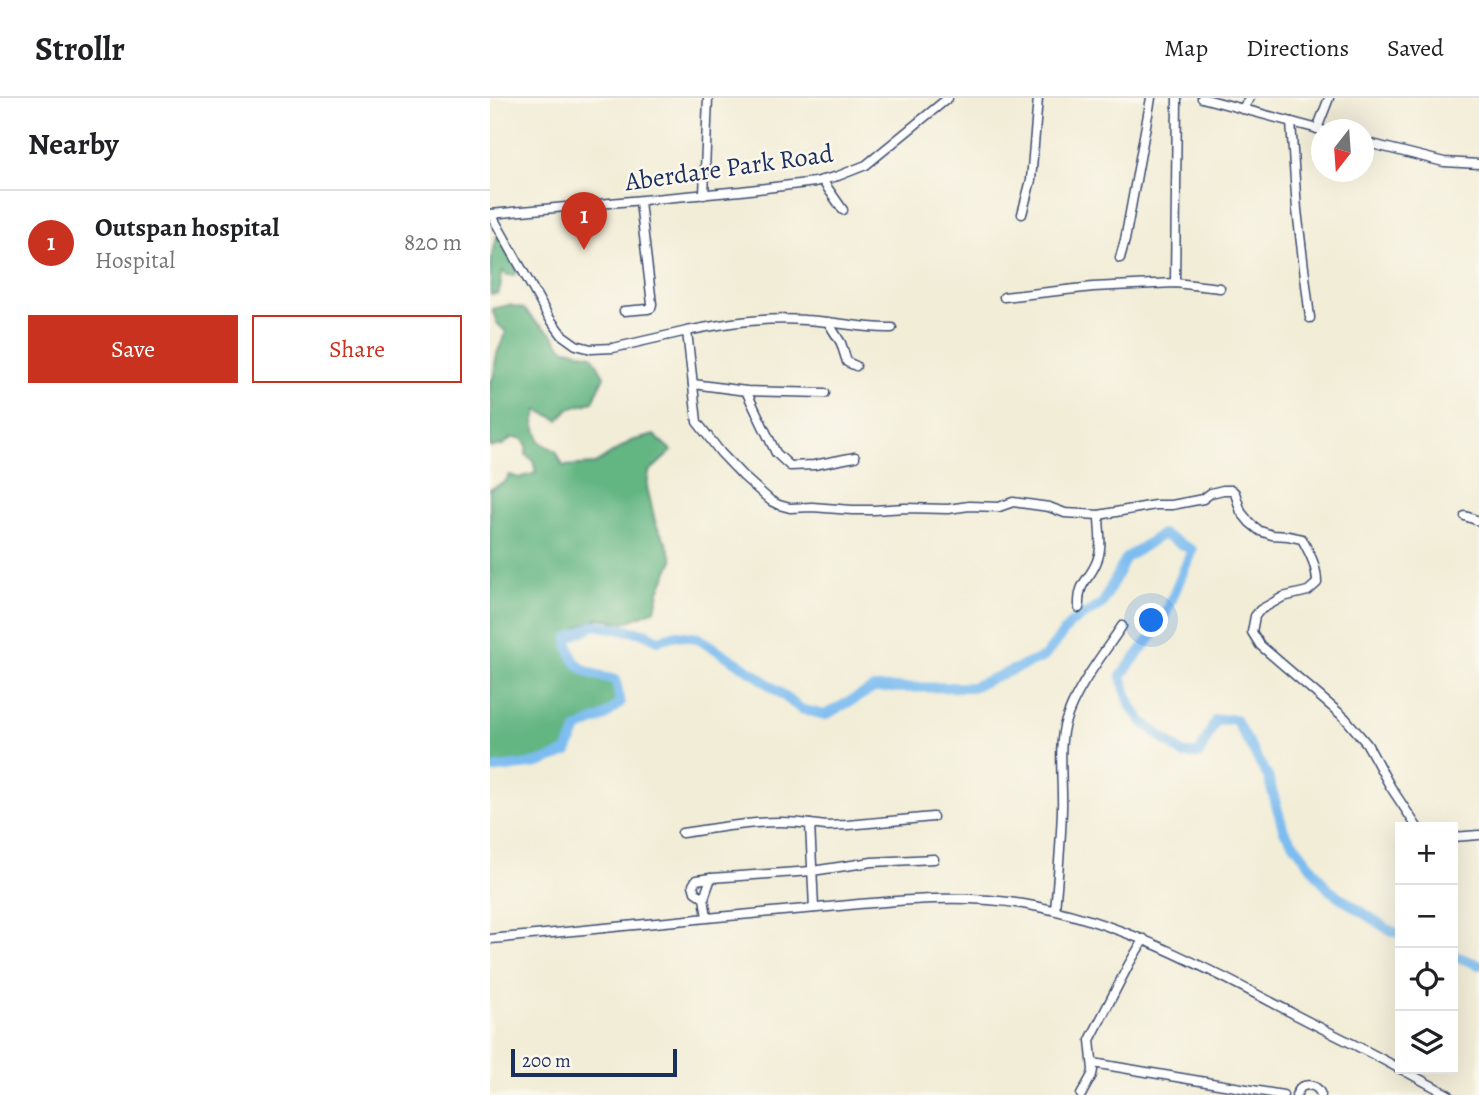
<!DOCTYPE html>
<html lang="en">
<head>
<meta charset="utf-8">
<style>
	:root { --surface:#fff; --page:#f2f2f2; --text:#202124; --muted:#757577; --line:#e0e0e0; --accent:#c8321e }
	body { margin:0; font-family:Alegreya,serif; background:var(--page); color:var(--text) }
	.controls { position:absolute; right:21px; bottom:21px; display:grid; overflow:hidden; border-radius:0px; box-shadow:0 7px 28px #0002 }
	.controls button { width:63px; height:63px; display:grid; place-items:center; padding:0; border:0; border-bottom:2px solid var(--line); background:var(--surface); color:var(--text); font:35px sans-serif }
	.compass { position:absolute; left:821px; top:21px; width:63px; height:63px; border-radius:50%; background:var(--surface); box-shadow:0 7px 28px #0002; rotate:197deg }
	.scale { position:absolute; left:21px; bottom:18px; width:166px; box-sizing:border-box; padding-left:7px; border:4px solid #1b2f5e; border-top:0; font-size:19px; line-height:24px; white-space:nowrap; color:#1b2f5e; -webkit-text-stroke:5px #fbf7ec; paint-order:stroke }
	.you { position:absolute; left:662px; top:523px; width:24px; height:24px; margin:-18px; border:5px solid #fff; border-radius:50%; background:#1a73e8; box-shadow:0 0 0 10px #1a73e833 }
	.badge { display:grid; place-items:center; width:46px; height:46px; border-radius:50%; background:var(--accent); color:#fff; font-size:23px; font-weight:700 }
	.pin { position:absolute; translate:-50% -58px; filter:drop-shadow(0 2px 4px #0008) }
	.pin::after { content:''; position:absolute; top:37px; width:24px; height:21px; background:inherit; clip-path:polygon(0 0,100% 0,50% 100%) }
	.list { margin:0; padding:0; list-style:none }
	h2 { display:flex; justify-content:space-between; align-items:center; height:91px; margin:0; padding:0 28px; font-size:30px }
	h2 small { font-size:23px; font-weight:400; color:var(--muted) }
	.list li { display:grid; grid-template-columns:46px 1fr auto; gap:21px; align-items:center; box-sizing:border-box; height:105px; padding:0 28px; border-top:2px solid var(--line) }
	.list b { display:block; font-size:26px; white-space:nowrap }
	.list p { margin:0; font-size:23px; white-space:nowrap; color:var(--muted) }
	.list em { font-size:23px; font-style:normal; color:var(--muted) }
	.actions { display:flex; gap:14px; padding:21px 28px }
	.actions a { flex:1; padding:16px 0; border:2px solid var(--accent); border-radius:0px; text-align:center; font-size:24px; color:var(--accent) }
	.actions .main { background:var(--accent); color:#fff }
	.icon { flex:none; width:38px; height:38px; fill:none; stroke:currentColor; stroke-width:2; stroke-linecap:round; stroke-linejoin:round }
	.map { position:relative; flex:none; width:989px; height:997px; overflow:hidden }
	header { display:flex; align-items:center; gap:42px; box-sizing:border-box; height:98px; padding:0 35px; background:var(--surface); border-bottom:2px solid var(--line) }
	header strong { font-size:33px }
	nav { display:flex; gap:38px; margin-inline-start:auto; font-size:24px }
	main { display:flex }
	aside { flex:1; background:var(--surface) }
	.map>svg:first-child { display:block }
</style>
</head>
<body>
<header>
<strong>Strollr</strong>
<nav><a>Map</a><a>Directions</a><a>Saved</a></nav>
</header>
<main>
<aside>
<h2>Nearby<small></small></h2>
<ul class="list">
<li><span class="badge">1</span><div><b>Outspan hospital</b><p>Hospital</p></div><em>820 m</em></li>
</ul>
<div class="actions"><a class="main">Save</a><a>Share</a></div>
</aside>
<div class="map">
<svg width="989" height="997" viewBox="0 0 989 997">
	<rect width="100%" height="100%" fill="#fbf7ec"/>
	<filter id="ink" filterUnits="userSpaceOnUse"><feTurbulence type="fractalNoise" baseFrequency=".0143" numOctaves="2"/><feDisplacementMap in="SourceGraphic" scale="14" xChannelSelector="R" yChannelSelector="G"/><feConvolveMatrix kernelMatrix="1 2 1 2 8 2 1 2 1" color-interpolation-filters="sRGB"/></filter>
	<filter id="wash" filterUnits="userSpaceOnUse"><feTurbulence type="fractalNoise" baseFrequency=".00686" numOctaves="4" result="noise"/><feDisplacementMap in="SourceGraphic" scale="28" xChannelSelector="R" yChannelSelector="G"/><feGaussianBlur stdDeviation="1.57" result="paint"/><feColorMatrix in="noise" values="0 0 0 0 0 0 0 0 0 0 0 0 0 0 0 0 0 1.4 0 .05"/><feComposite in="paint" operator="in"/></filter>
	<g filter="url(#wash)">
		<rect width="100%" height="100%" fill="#f2edd7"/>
		<!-- forest -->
		<g fill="#63b582" stroke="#3f7270" stroke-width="2">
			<path d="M8 137 28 174 24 177H17L13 173C10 181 12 188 8 195L1 196C0 180 0 150 8 137Z"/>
			<path d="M19 207 34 211 45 223 62 236 73 250 102 257 114 278 103 304 78 311 69 322 48 312 44 324 50 344 66 353 73 368 105 366 141 343 164 337 182 353 159 374 157 389 166 427 176 444 183 462 169 493 165 512 134 525 109 520 87 530 78 540C79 571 100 576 126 582L130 605 115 618 87 631 77 654 48 665 0 671V391L14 385 20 377 29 380 46 375 43 362 36 357 37 347 31 340H21L13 347 0 349V311L2 308 0 299V283L3 280C5 273 5 263 7 256 9 249 14 242 16 234L7 225 2 211Z"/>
		</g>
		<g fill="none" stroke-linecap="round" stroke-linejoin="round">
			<!-- river -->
			<g stroke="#7cbcf0" stroke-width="10">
				<path d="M0 671 48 665 77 654 87 631 115 618 130 605 126 582C100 576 79 572 78 540L105 527 154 535 168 542 187 537 208 540 265 576 311 611 335 617 384 590 482 589 554 559 581 525 612 506 636 460 672 436 702 452 672 525 631 578 641 609 653 624 693 656H709L726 622 745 621 778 679 794 733 839 792 899 832 910 836"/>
				<polyline points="963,857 989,867"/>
			</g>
		</g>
	</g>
	<g filter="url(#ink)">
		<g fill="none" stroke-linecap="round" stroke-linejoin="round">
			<defs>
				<g id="minor">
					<polyline points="712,0 832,32"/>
					<polyline points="752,11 760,0"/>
					<polyline points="801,24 807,112 820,220"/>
					<polyline points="827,31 839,0"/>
					<polyline points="874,44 954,64 989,66"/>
					<polyline points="332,82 353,112"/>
					<polyline points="214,97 218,0"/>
					<polyline points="0,116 251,93 325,84 348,78 376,67 458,0"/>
					<path d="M1 116 58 218 72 237 86 247 101 251 123 250 197 233 207 324 231 355 253 378 281 403 289 407 300 410 322 409 362 412H384L415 410 458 411 479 408 509 409 523 404 559 409 575 415 609 417 665 407H682L713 401 721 395 733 392H742L745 395 751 414 760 425 770 433 782 437 798 438 812 441C820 456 827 468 827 485L818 493 793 499 770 512 765 518 762 534 770 547 855 620 877 646 900 688 927 729"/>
					<polyline points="532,116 541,82 548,0"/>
					<polyline points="630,160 635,142 661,0"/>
					<polyline points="685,185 687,0"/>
					<polyline points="514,199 603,189 685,185 730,190"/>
					<polyline points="134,213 158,211 161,210 162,206 150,104"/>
					<polyline points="338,224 351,245 357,264 366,268"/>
					<path d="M197 233C236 225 275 219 315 222 344 223 373 231 402 230"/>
					<polyline points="203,286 256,293 335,295"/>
					<polyline points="256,293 286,355 300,368 324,367 365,359"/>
					<polyline points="975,418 989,423"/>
					<path d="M589 510C588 482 599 484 607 463 613 449 609 432 609 417"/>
					<polyline points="320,726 336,728 358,727 443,719"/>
					<path d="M192 735C234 729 277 720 320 726L324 810"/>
					<polyline points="963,739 989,737"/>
					<polyline points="214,800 205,794 203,787 206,782 221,780"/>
					<path d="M565 812C568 779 571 745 572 711 573 686 568 648 575 625 586 590 612 558 632 528"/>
					<polyline points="217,819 214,800 221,780 322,773 382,764 444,761"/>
					<path d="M0 841C109 831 218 819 327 810 396 804 464 795 533 806 629 822 717 870 802 915 838 934 875 951 910 971"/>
					<polyline points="603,965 793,997"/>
					<polyline points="911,971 959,997"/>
					<polyline points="591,997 602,977 603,972 600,942 639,866 654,841"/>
					<path d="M806 997 811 989C820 985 828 988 831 997"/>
				</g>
			</defs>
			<!-- minor casing -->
			<use href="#minor" stroke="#3b4c70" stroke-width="11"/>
			<!-- minor -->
			<use href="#minor" stroke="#fff" stroke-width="8"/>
		</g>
	</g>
	<g text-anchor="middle" stroke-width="5" stroke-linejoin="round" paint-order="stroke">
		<!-- street labels -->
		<g font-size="26" fill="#1b2f5e" stroke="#fbf7ec">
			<text transform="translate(239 69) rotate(-8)" y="9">Aberdare Park Road</text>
		</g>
	</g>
</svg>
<div class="controls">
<button>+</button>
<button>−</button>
<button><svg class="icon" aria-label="locate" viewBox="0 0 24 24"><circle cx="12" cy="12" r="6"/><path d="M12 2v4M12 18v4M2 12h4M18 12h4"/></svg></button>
<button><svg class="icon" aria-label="layers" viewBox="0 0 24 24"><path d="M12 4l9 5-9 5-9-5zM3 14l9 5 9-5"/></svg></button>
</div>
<svg class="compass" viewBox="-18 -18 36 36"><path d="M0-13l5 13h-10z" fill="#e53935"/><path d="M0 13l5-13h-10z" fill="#757577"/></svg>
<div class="scale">200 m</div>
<div class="you"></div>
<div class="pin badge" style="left:94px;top:152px">1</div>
</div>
</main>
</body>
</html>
